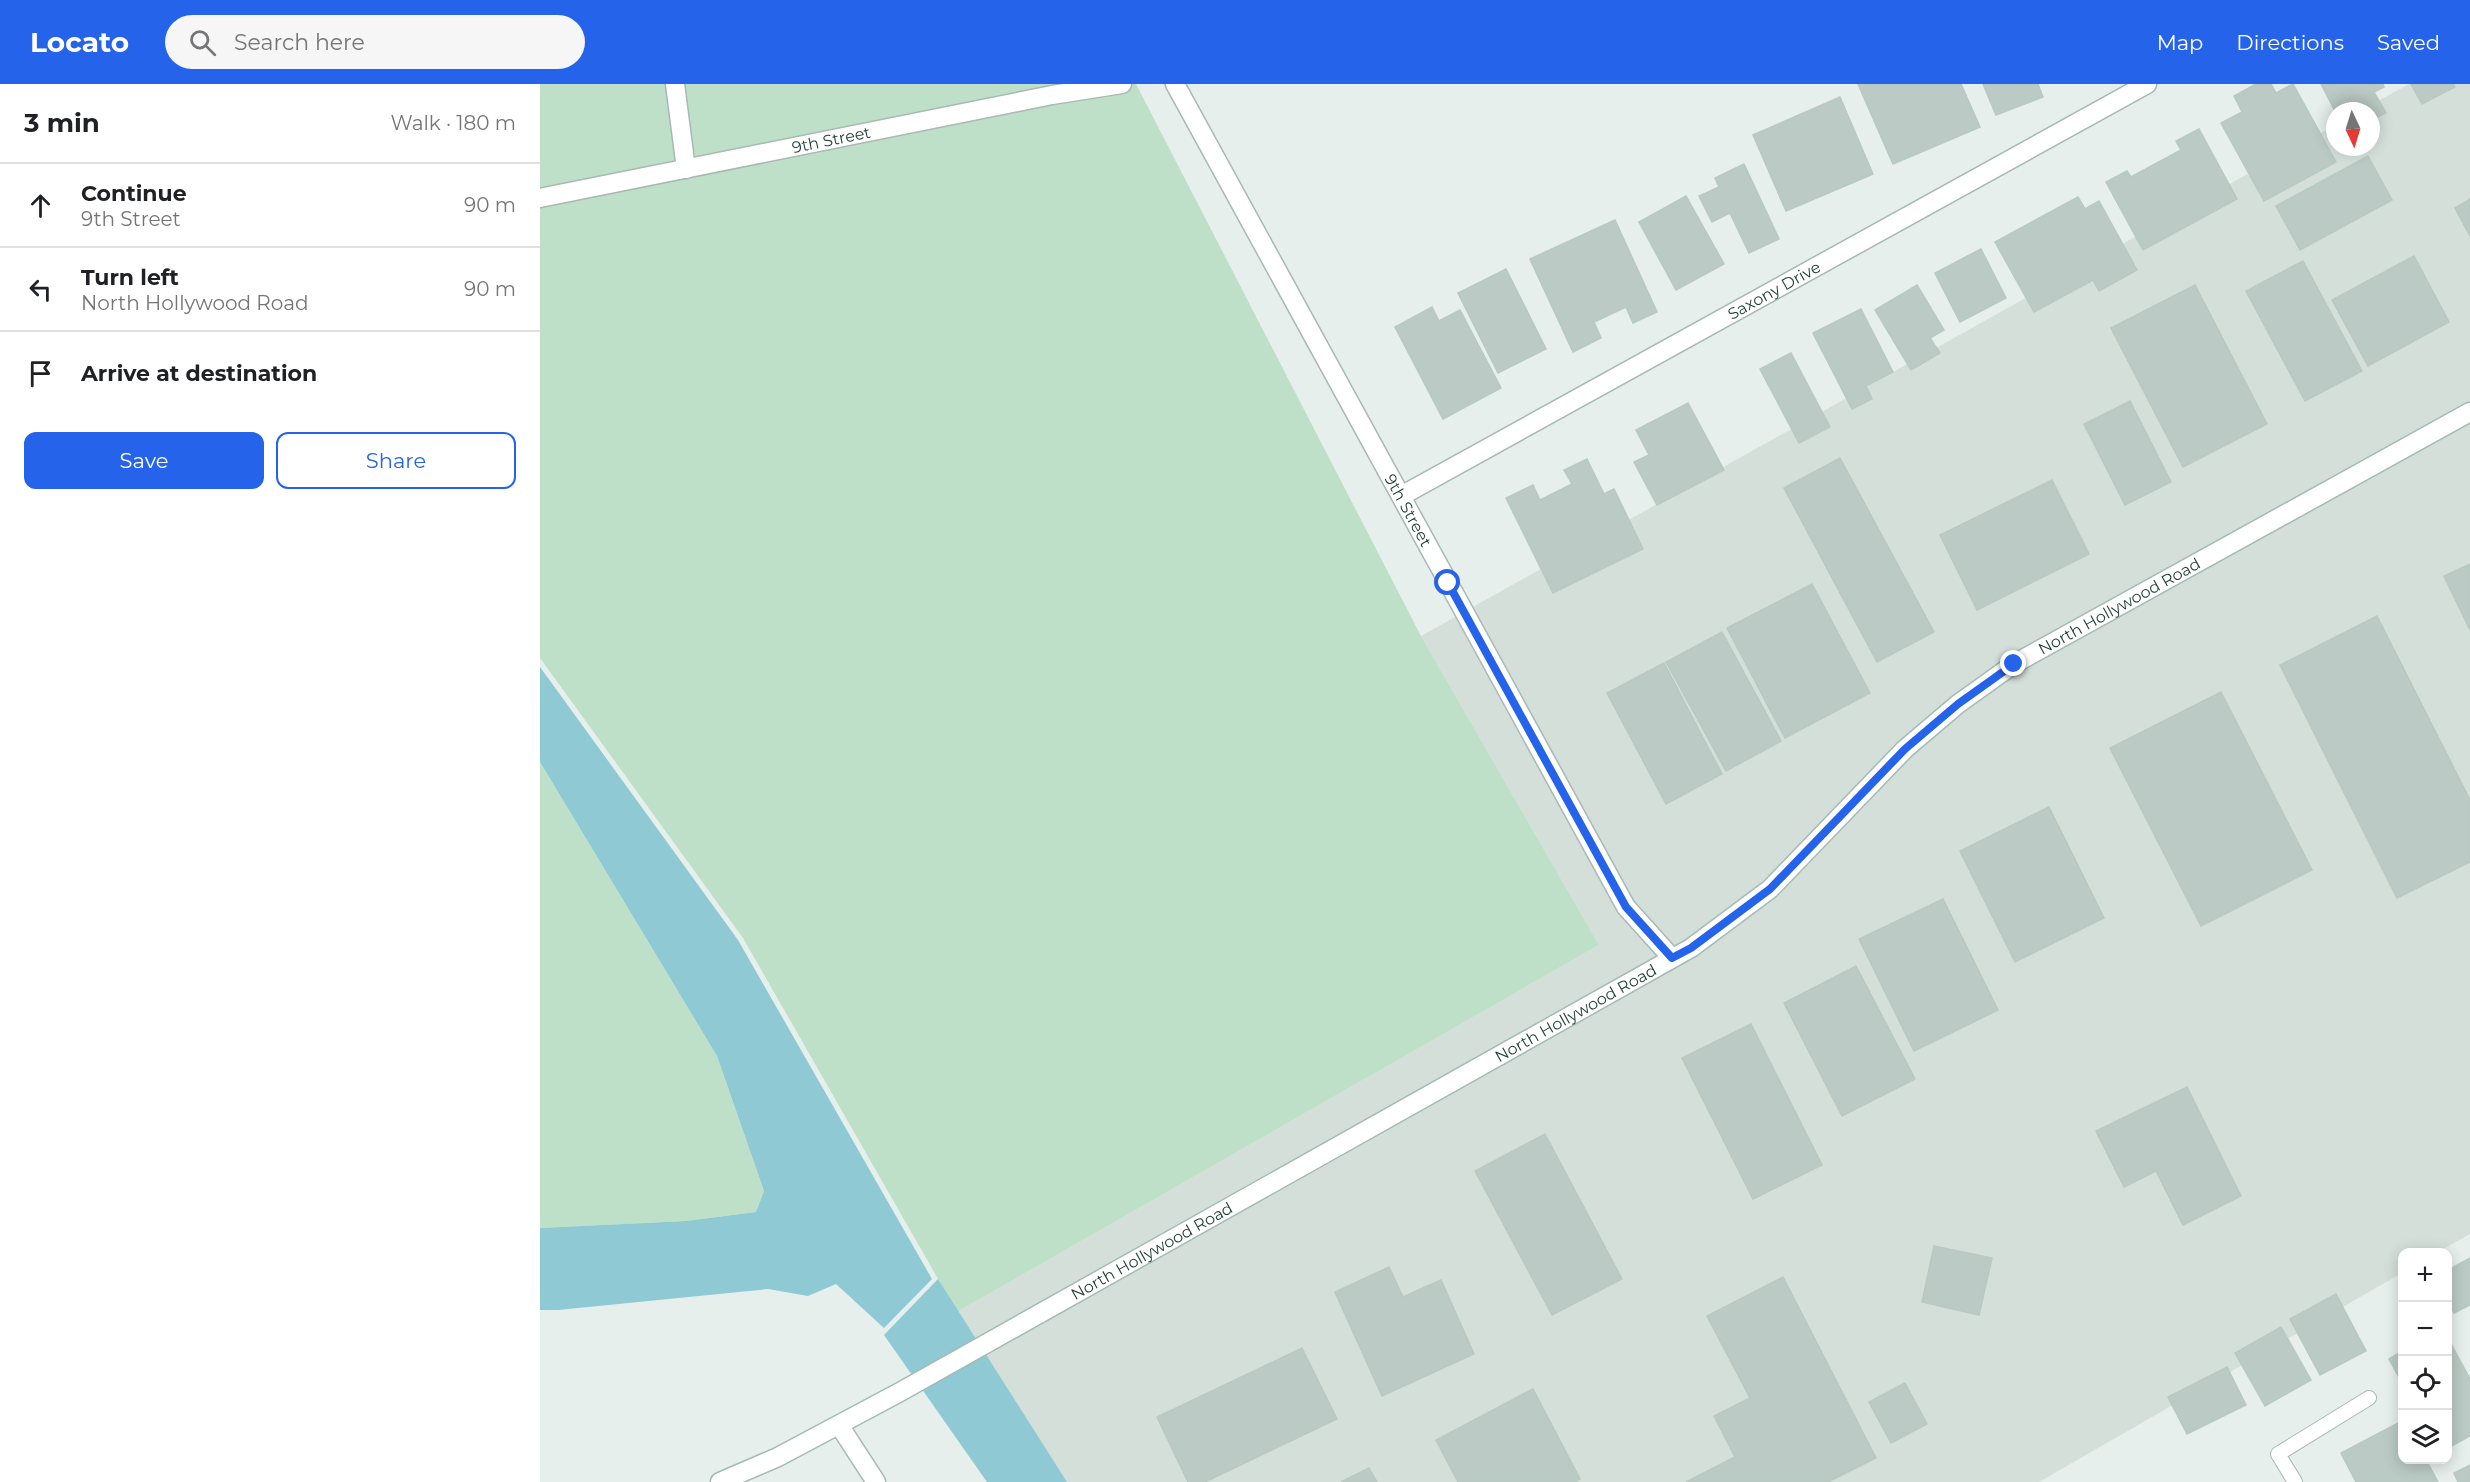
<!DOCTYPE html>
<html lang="en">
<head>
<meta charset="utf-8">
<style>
	:root { --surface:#fff; --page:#f6f6f6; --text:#202124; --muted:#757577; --line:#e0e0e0; --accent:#2563eb }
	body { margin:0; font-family:Montserrat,sans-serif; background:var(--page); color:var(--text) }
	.controls { position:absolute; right:18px; bottom:18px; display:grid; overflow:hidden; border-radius:12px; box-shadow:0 3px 15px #0003 }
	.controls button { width:54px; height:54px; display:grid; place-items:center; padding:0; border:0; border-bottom:2px solid var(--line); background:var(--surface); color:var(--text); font:30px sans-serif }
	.compass { position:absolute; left:1786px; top:18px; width:54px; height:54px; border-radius:50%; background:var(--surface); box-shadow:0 3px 15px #0003; rotate:176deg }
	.stop { position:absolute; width:18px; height:18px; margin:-14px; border:4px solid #2563eb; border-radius:50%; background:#fff }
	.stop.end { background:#2563eb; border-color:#fff; box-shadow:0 2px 6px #0008 }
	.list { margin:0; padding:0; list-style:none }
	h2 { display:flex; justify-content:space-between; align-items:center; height:78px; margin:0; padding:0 24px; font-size:26px }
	h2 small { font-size:20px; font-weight:400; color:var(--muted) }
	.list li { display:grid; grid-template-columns:39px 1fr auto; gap:18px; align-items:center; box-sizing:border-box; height:84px; padding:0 24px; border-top:2px solid var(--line) }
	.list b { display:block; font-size:22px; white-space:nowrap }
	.list p { margin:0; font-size:20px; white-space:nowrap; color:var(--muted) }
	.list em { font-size:20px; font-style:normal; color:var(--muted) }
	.actions { display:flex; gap:12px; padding:18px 24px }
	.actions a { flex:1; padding:14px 0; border:2px solid var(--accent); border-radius:12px; text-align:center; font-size:21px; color:var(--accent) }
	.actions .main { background:var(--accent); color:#fff }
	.icon { flex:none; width:33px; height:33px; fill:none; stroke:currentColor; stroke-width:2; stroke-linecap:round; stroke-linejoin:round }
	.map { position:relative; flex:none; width:1930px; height:1398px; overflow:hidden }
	header { display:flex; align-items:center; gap:36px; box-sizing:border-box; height:84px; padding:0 30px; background:var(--accent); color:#fff }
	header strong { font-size:28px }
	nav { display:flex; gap:33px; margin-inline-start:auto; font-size:21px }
	.search { width:420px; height:54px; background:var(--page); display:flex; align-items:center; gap:15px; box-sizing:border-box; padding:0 21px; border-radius:33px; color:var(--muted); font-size:22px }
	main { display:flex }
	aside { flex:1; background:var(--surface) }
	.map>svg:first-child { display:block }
</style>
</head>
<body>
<header>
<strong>Locato</strong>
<div class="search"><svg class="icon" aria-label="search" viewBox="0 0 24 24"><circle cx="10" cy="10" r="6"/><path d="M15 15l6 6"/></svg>Search here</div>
<nav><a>Map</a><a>Directions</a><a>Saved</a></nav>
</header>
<main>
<aside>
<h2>3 min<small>Walk · 180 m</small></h2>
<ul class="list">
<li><svg class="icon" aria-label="ahead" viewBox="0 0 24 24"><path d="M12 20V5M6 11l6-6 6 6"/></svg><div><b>Continue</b><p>9th Street</p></div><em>90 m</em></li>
<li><svg class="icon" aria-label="left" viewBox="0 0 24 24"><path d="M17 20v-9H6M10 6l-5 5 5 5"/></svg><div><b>Turn left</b><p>North Hollywood Road</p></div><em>90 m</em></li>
<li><svg class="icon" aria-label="arrive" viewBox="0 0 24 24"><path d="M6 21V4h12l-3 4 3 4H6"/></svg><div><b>Arrive at destination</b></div></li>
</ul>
<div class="actions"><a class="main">Save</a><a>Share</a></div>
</aside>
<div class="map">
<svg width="1930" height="1398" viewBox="0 0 1930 1398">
	<rect width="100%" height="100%" fill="#e6efeb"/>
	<!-- built -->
	<polygon fill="#d4dfda" points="1869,0 1930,0 1930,1150 1898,1168 1862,1168 1862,1189 1499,1398 527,1398 417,1228 1059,861 881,552 1795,41 1795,63 1831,63 1831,27 1820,27"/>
	<!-- green -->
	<g fill="#bfe0c8">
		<polygon points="0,0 596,0 881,552 1059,861 417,1228 203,854 0,574"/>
		<polygon points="0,678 177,972 224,1107 216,1128 146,1137 0,1144"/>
	</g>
	<!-- water -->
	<g fill="#8ec9d4">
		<polygon points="0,583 198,856 392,1195 344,1244 296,1200 268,1212 228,1205 18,1226 0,1226 0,1144 146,1137 216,1128 224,1107 177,972 0,678"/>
		<polygon points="398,1195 527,1398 447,1398 344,1251"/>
	</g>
	<!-- building -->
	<g fill="#bbcac4" stroke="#b8c9c2" stroke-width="1.5">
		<polygon points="1318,0 1421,0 1440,43 1353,80"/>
		<polygon points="1443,0 1498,0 1503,13 1456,31"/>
		<polygon points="1716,0 1731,0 1736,9 1753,0 1796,78 1724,117 1681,39 1702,28 1694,12"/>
		<polygon points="1781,0 1843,0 1844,3 1834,8 1846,29 1831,36 1831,27 1795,27"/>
		<polygon points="1871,0 1914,0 1915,3 1882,20"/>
		<polygon points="1300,13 1333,90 1246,127 1213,51"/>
		<polygon points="1659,45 1697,115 1603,166 1566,98 1587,87 1591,93 1641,66 1636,57"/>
		<polygon points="1828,72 1852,116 1760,166 1736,122"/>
		<polygon points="1204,80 1239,155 1209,169 1190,129 1172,138 1159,112 1179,103 1175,94"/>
		<polygon points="1146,112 1184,180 1136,206 1099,138"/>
		<polygon points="1538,113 1545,125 1559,117 1597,186 1559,207 1553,196 1494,228 1455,158"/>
		<polygon points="1930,115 1930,152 1915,124"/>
		<polygon points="1075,136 1117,228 1093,239 1086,223 1054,238 1061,254 1033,268 990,175"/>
		<polygon points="1441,165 1466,214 1420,238 1395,189"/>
		<polygon points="1874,172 1909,238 1828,282 1792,216"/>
		<polygon points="1763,177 1822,287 1765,317 1706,207"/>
		<polygon points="966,185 1006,265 958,289 918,209"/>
		<polygon points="1377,201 1404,246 1390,254 1400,269 1371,286 1335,226"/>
		<polygon points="1655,201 1727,340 1643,383 1571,244"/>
		<polygon points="892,223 899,237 920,226 961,304 903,335 855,243"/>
		<polygon points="1321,225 1353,288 1326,302 1332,315 1312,325 1273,249"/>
		<polygon points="1251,269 1290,343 1259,359 1220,285"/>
		<polygon points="1590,317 1631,398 1585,421 1544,340"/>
		<polygon points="1148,319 1184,386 1117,421 1094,378 1109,371 1096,346"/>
		<polygon points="1300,374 1394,548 1337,578 1244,404"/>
		<polygon points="1047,375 1064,410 1074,405 1103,465 1013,509 966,414 993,401 1000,416 1032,400 1024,386"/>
		<polygon points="1512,396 1549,470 1437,526 1400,451"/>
		<polygon points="1930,480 1930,546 1904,492"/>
		<polygon points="1272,500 1330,609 1245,654 1187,544"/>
		<polygon points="1837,532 1930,716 1930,778 1857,814 1740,581"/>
		<polygon points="1182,548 1241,657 1186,687 1126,578"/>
		<polygon points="1124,579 1182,690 1126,720 1067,609"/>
		<polygon points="1681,608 1772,786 1661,842 1570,664"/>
		<polygon points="1509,723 1564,834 1475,878 1420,767"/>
		<polygon points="1403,815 1458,926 1374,967 1319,855"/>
		<polygon points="1316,882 1375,995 1302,1032 1244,919"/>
		<polygon points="1211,940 1282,1081 1213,1115 1142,974"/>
		<polygon points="1647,1003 1701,1112 1643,1141 1616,1087 1584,1103 1556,1047"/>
		<polygon points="1005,1050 1082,1195 1012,1231 935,1087"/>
		<polygon points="1394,1162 1452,1174 1439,1231 1382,1218"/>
		<polygon points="1930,1174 1930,1221 1914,1229 1908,1217 1908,1186"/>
		<polygon points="849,1183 863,1213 901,1196 934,1270 842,1312 795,1208"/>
		<polygon points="1243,1193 1336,1374 1288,1398 1146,1398 1195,1373 1174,1332 1210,1314 1167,1232"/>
		<polygon points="1796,1210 1826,1267 1780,1291 1750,1235"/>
		<polygon points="1741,1243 1771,1296 1725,1322 1695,1269"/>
		<polygon points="1908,1254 1930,1295 1930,1352 1908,1364"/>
		<polygon points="762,1264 797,1335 665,1398 648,1398 617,1333"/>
		<polygon points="1862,1267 1862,1299 1849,1275"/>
		<polygon points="1687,1283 1706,1321 1647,1350 1628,1313"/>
		<polygon points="1365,1299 1387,1340 1351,1359 1329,1318"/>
		<polygon points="993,1305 1040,1395 1035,1398 918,1398 896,1356"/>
		<polygon points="1862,1337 1862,1376 1886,1376 1898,1398 1816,1398 1801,1369"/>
		<polygon points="1930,1381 1930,1398 1918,1398 1914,1389"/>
		<polygon points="829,1384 837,1398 801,1398"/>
	</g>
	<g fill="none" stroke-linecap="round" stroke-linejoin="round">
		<defs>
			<polyline id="service" points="1755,1398 1738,1370 1829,1314"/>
			<g id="minor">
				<polyline points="135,0 146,85"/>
				<path id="s1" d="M635 0 1086 823 1132 874"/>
				<path id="s2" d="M0 114 512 11 582 0"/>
				<path id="s3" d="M861 412 1607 0"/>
				<polyline points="299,1341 336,1398"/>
			</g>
			<g id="secondary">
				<path id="s4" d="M180 1398 238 1373 360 1308 1151 864 1230 805 1365 665 1418 620 1474 580 1930 328"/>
			</g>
		</defs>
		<!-- service casing -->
		<use href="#service" stroke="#a8b8b2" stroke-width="16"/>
		<!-- minor casing -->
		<use href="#minor" stroke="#a8b8b2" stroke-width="21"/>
		<!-- secondary casing -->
		<use href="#secondary" stroke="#a4bbb3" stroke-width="21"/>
		<!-- service -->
		<use href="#service" stroke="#fff" stroke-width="14"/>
		<!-- minor -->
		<use href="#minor" stroke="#fff" stroke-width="18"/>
		<!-- secondary -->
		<use href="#secondary" stroke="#fff" stroke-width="18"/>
	</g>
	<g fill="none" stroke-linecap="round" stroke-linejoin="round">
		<!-- route -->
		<polyline stroke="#2563eb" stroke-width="8" points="908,499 1086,823 1132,874 1151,864 1230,805 1365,665 1418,620 1474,580"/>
	</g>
	<g text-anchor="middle" stroke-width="4.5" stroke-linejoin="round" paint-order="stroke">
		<!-- street labels -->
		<g font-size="16" fill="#24423a" stroke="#f7fbf9">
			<text dy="6" stroke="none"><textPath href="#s2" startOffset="297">9th Street</textPath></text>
			<text dy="6" stroke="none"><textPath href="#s3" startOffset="426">Saxony Drive</textPath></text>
			<text dy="6" stroke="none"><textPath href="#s1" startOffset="486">9th Street</textPath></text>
			<text dy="6" stroke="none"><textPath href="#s4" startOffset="1660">North Hollywood Road</textPath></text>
			<text dy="6" stroke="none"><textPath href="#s4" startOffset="976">North Hollywood Road</textPath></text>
			<text dy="6" stroke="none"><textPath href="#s4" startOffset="490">North Hollywood Road</textPath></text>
		</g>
	</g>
</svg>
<div class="controls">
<button>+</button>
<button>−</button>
<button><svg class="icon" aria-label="locate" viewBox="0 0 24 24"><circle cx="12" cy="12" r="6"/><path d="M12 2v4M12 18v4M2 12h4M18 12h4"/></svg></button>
<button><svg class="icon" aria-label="layers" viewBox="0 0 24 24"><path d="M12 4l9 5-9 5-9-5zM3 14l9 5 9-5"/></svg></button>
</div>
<svg class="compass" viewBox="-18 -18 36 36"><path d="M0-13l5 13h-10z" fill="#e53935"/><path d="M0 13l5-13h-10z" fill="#757577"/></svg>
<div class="stop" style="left:908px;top:499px"></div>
<div class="stop end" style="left:1474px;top:580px"></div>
</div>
</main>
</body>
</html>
